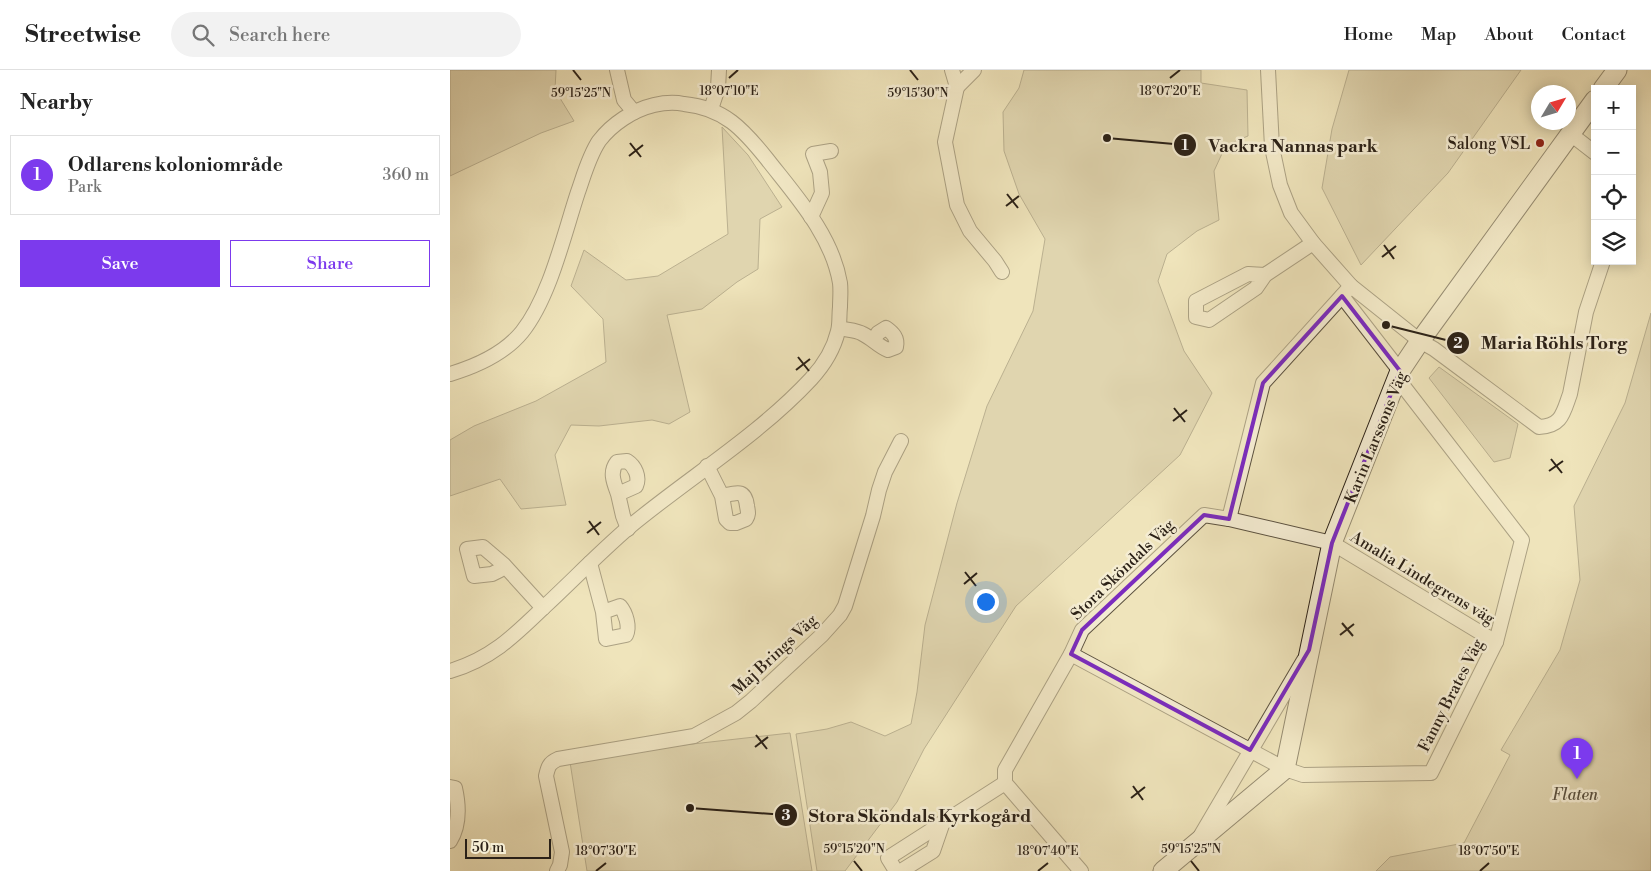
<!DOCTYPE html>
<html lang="en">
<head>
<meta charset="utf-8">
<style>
	:root { --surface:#fff; --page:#f2f2f2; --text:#222; --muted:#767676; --line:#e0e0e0; --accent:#7c3aed }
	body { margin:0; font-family:"Libre Bodoni",serif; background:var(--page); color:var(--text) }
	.controls { position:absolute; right:15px; top:15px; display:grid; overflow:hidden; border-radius:0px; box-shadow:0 2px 12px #0003 }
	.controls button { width:45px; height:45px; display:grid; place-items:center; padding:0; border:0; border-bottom:1px solid var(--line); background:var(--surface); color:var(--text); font:25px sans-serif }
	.compass { position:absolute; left:1081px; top:15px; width:45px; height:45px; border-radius:50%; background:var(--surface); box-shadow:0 2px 12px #0003; rotate:52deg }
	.scale { position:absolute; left:15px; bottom:12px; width:86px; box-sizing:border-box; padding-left:5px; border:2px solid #2b2117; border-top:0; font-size:14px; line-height:18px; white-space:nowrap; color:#2b2117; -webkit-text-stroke:4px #f5edd3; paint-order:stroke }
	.you { position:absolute; left:535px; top:531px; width:18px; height:18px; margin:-12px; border:4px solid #fff; border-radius:50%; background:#1a73e8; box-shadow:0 0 0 8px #1a73e833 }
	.badge { display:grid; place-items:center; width:32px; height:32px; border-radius:50%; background:var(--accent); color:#fff; font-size:16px; font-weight:700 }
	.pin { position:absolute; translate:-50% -41px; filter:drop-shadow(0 1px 2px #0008) }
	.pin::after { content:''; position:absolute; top:26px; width:18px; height:15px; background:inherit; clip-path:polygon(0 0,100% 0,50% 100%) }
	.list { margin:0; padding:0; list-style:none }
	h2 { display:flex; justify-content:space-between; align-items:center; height:65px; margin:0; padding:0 20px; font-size:21px }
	h2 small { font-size:16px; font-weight:400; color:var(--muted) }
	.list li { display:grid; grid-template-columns:32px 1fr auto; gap:15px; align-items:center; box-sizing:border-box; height:80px; margin:0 10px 10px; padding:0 10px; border:1px solid var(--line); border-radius:0px }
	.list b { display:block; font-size:19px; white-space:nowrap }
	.list p { margin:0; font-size:16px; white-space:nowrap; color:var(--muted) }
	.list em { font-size:16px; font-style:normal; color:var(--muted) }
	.actions { display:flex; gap:10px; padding:15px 20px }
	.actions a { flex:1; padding:11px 0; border:1px solid var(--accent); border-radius:0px; text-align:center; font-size:18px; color:var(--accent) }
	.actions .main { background:var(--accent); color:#fff }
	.icon { flex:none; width:28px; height:28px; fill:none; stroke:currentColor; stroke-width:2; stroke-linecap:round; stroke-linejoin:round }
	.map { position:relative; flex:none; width:1201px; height:801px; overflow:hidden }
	header { display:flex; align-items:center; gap:30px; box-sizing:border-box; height:70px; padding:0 25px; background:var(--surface); border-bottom:1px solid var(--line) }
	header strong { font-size:24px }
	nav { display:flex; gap:28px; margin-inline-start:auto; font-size:18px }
	.search { width:350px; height:45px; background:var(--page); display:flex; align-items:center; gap:12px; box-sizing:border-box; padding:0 18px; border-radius:28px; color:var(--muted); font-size:19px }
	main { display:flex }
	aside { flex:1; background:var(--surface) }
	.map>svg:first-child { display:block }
</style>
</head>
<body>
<header>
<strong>Streetwise</strong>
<div class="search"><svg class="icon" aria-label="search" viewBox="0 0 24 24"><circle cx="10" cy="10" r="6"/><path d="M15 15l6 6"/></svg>Search here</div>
<nav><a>Home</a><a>Map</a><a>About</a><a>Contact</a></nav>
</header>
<main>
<aside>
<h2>Nearby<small></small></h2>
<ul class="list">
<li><span class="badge">1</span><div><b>Odlarens koloniområde</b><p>Park</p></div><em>360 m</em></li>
</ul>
<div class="actions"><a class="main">Save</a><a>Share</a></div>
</aside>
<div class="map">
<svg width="1201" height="801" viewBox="0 0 1201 801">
	<rect width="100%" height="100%" fill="#efe4bb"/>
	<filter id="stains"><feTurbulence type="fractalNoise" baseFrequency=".004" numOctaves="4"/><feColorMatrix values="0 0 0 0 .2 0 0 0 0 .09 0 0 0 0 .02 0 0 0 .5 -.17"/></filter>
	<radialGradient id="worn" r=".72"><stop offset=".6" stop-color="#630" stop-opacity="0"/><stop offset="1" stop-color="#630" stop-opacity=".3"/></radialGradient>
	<!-- green -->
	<g fill="#cec39f" stroke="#7c725b">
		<polygon points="0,0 106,0 105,20 124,51 91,63 0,106"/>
		<polygon points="574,0 751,0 751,13 797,20 798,66 776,75 764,101 769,150 747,161 717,184 708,211 734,281 762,323 730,385 566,536 474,679 447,732 395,801 367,801 346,664 377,659 401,652 435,666 461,654 467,622 475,555 507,433 537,336 583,241 595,169 569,124 554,81 553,42 569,18"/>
		<polygon points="899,0 1071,0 998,103 911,195 872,118 882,59"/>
		<polygon points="272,57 298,85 332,137 310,149 308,199 287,212 252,239 217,245 240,342 219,354 202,350 149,356 121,355 105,385 116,435 71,439 50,409 0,426 0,370 24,356 86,331 156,292 153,249 121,216 134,180 176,210 208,206 278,164"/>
		<polygon points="1201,243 1201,801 926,801 940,787 1014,773 1060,685 1051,680 1110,580 1130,510 1124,436 1175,333"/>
		<polygon points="989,297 1068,354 1060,388 1044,392 979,308"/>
		<polygon points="340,663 362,801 137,801 120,692 207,678"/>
	</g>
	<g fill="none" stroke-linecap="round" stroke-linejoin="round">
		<defs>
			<g id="street">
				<polyline points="167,0 174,30 184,42"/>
				<polyline points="502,0 507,17 495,72 507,135 520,161 545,191 552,202"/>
				<path d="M818 0 822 77 830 115 841 143 863 173 901 216 970 271 984 279 1089 357C1112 356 1113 343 1120 324L1136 242 1153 191"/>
				<polyline points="507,17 524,0"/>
				<polyline points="261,39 268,18 269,0"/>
				<polyline points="1118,66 1127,69 1145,83"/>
				<polyline points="361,147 372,123 370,102 363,84 381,81"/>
				<polyline points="815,205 806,218 759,250 746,247 746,231 798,204 815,205 863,173"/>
				<polyline points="892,226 950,301"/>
				<path d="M389 258C397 260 407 260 413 264 423 269 428 276 438 280L446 277C448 268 443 263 436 258L428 263 424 270"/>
				<path d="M0 304C27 296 54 284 72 262 100 227 114 164 128 122 134 105 139 86 149 71 162 54 183 40 204 35 213 33 224 32 234 34 274 38 293 59 317 89 345 125 382 165 390 213 391 221 390 229 390 237 389 245 390 254 388 261 384 278 373 296 361 309 308 366 238 408 178 458 149 483 122 511 94 537 64 566 41 589 0 601"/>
				<path d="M257 396 272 426 276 449 280 453H286L296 449C299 444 298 442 297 436 295 418 286 423 272 426"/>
				<path d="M168 424C164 413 159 402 167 392L177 391C185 396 190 407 186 416L168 424 173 446 178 459"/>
				<polyline points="779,449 813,313 901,216"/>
				<path d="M140 493 153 542 156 569 176 565C180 557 176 543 170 536L153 542"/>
				<polyline points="53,494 50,500 42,504 24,506 17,479 33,477 53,494 93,538"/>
				<polyline points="621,584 835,699 853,705 981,703 1046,572 1072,470 947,308"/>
				<polyline points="555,713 555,700 621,584 632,560 754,445 779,449 882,473 1046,572"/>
				<polyline points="555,713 631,801"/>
				<path d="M0 717 5 718C9 736 10 755 0 771"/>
				<polyline points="751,765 854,590"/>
				<path d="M107 801 110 795 112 782 96 706C98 697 99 693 108 689L244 666 286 643 301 631 372 565 390 545 395 536 423 446 429 420 435 402 451 371"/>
				<polyline points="446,801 438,788 555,713"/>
				<polyline points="451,801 483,781 493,752"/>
			</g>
			<g id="secondary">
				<polyline points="1153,19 1167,0"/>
				<polyline points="713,801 835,699 882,473 950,301 970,271 1145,30"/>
			</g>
		</defs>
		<!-- street casing -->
		<use href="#street" stroke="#5c5240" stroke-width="16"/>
		<!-- secondary casing -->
		<use href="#secondary" stroke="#2b2117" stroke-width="21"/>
		<!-- street -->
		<use href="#street" stroke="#f5edd3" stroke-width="14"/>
		<!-- secondary -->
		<use href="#secondary" stroke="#f5edd3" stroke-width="19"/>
	</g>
	<!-- marked area -->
	<path d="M0 0H1201V801H0ZM892 226 950 301 882 473 859 580 800 680 621 584 632 560 754 445 779 449 813 313Z" fill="#efe4bb" fill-opacity=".55" fill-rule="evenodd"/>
	<path fill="none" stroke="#7b2cbf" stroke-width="4" stroke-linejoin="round" d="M892 226 950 301 882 473 859 580 800 680 621 584 632 560 754 445 779 449 813 313Z"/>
	<!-- ticks -->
	<path fill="none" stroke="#2b2117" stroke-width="2" d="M123 0 131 10M460 0 468 10M279 8 288 0M720 8 730 0M180 73 191 87M179 86 193 75M557 124 568 138M556 136 569 126M934 175 944 189M932 187 946 176M348 287 359 301M346 300 360 289M724 338 735 352M723 351 737 340M1101 389 1112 403M1099 401 1113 391M139 451 149 465M137 463 151 452M515 502 526 516M514 514 527 503M892 553 903 566M890 565 904 554M306 665 317 679M305 677 318 667M683 716 693 730M681 728 695 717M404 791 412 801M741 791 749 801M146 801 156 793M588 801 598 793M1030 801 1039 793"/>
	<!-- markers -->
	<circle fill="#8f2418" stroke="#f5edd3" stroke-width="2" cx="1090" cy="73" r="5"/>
	<g text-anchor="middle" stroke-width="5" stroke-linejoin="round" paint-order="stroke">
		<!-- poi labels -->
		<g font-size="16" fill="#2b2117" stroke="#f5edd3" text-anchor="end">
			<text x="1080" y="79">Salong VSL</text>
		</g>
		<!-- street labels -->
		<g font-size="16" fill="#2b2117" stroke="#f5edd3">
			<text transform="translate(925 367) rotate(-68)" y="6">Karin Larssons Väg</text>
			<text transform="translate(672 499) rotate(-44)" y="6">Stora Sköndals Väg</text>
			<text transform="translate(973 507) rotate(31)" y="6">Amalia Lindegrens väg</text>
			<text transform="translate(324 584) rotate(-43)" y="6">Maj Brings Väg</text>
			<text transform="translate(1000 625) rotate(-63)" y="6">Fanny Brates Väg</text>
		</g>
		<!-- park labels -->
		<g font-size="16" font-style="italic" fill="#5c5240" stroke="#f5edd3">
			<text x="1125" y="730">Flaten</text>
		</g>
	</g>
	<g font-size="12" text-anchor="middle" fill="#2b2117" stroke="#f5edd3" stroke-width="5" stroke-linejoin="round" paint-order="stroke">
		<text x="279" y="25">18°07'10"E</text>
		<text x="720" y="25">18°07'20"E</text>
		<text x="131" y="27">59°15'25"N</text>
		<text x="468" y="27">59°15'30"N</text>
		<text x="404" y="783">59°15'20"N</text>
		<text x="741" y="783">59°15'25"N</text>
		<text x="156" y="785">18°07'30"E</text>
		<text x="598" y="785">18°07'40"E</text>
		<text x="1039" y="785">18°07'50"E</text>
	</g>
	<!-- callouts -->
	<path fill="none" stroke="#2b2117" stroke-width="2" d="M657 68L735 75M936 255L1008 273M240 738L336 745"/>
	<g fill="#2b2117" stroke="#f5edd3" stroke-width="2">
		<circle cx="657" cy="68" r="5"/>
		<circle cx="936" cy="255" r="5"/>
		<circle cx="240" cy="738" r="5"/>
		<circle cx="735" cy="75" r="12"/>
		<circle cx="1008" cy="273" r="12"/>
		<circle cx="336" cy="745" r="12"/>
	</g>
	<g font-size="15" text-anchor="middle" font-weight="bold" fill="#fff">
		<text x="735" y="80">1</text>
		<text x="1008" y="278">2</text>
		<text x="336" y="750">3</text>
	</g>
	<g font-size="18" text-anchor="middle" font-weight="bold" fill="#2b2117" stroke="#f5edd3" stroke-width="5" stroke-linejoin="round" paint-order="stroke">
		<text x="843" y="82">Vackra Nannas park</text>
		<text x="1104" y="279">Maria Röhls Torg</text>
		<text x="470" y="752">Stora Sköndals Kyrkogård</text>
	</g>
	<rect width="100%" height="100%" filter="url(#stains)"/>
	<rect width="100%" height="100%" fill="url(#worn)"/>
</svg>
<div class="controls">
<button>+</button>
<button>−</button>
<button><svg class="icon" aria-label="locate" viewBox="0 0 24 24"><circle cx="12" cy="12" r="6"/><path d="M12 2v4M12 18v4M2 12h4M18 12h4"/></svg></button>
<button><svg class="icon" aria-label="layers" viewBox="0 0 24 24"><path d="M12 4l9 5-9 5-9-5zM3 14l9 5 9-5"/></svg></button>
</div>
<svg class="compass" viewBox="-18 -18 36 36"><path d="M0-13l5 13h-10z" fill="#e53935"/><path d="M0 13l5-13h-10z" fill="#767676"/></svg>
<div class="scale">50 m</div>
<div class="you"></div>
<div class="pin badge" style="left:1127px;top:709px">1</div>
</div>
</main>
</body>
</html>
